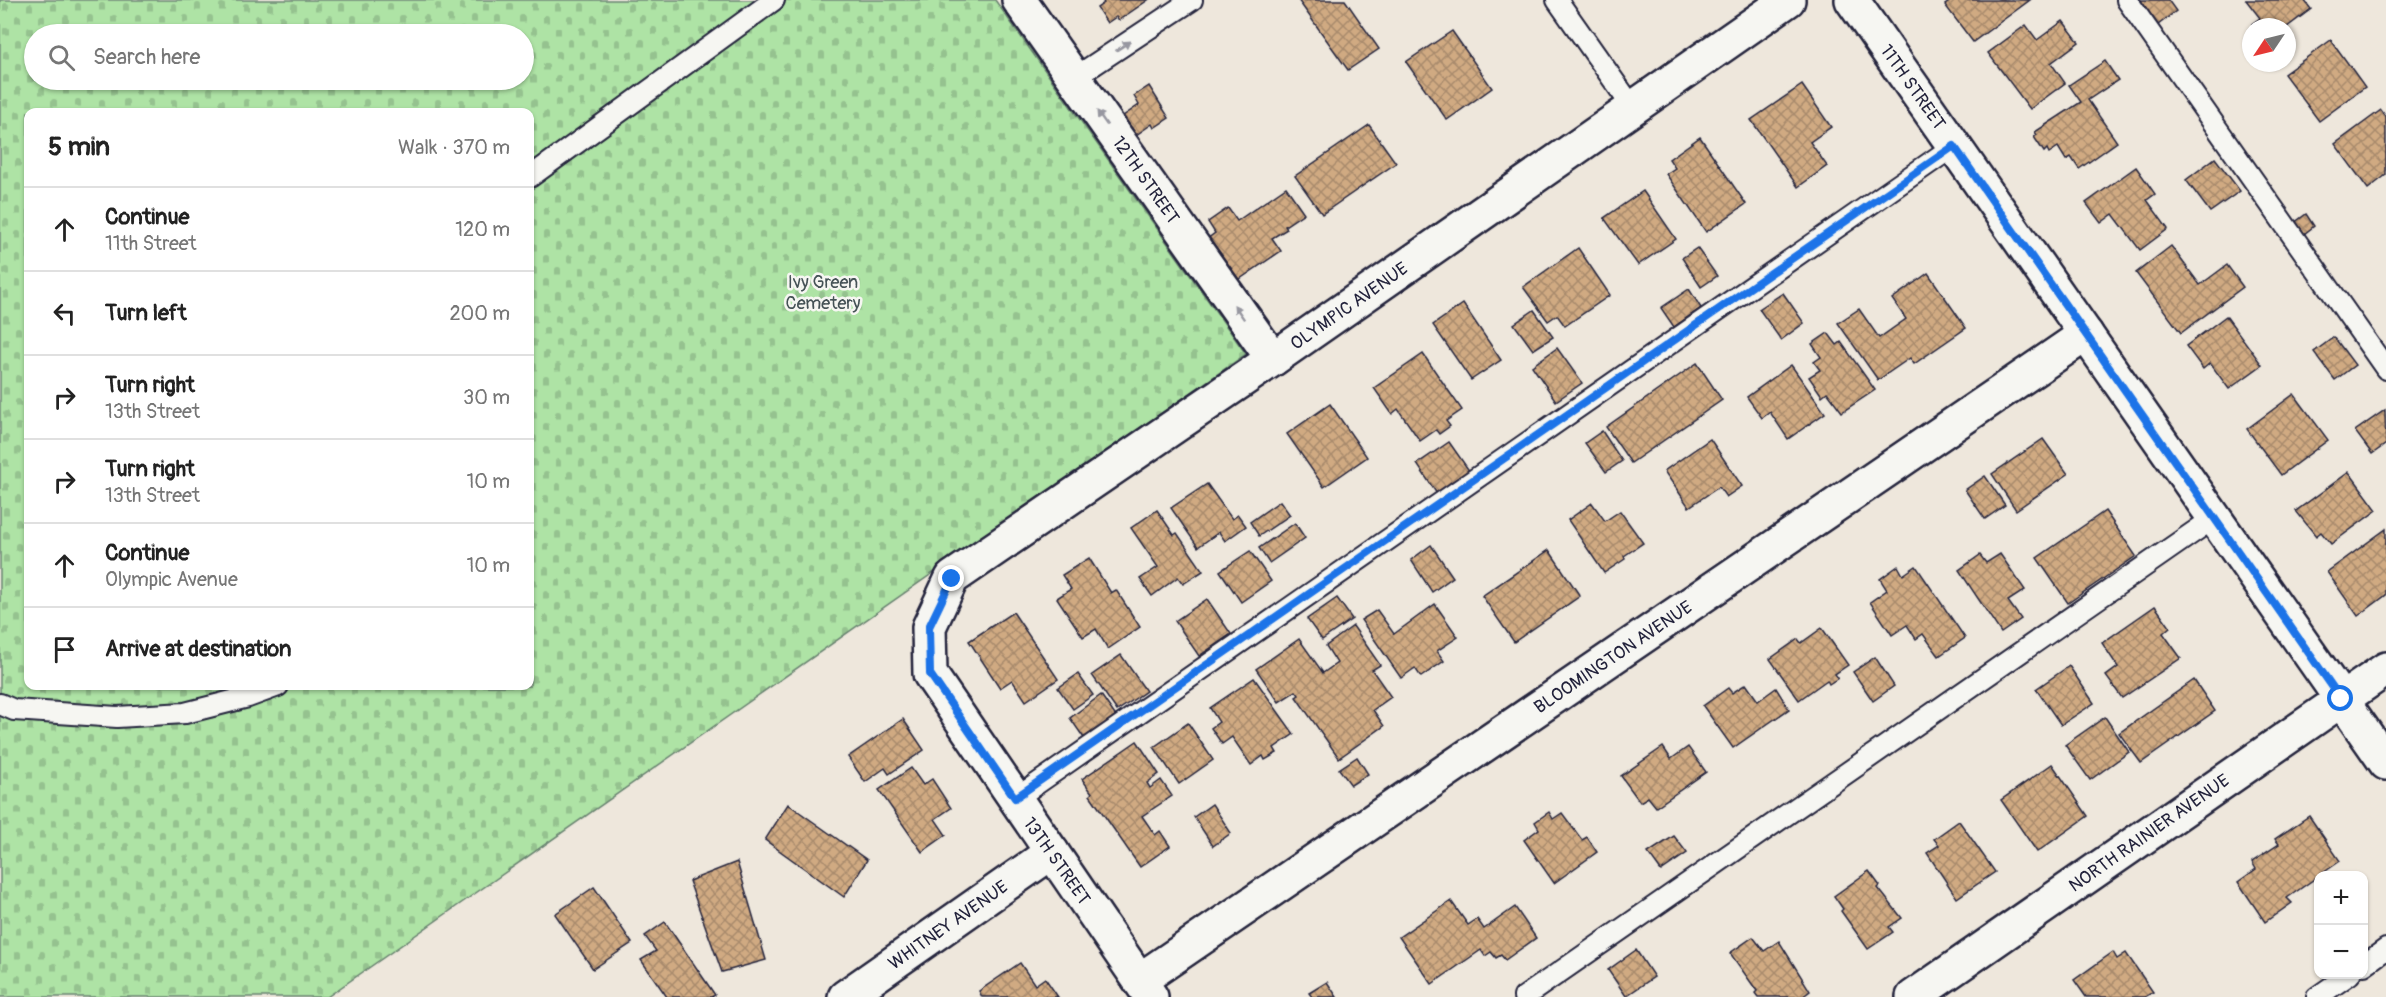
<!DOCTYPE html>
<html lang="en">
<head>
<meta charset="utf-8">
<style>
	:root { --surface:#fff; --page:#f6f6f6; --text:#222; --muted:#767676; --line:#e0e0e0 }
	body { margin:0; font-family:Pangolin,sans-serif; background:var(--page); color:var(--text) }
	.controls { position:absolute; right:18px; bottom:18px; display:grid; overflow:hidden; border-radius:12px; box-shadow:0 2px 4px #0004 }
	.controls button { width:54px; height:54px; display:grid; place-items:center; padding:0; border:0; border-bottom:2px solid var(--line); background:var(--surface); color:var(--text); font:30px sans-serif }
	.compass { position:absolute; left:2242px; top:18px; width:54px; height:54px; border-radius:50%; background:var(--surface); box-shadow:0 2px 4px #0004; rotate:235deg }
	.stop { position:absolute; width:18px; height:18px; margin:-14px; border:4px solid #1a73e8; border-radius:50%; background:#fff }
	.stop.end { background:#1a73e8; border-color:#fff; box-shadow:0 2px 6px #0008 }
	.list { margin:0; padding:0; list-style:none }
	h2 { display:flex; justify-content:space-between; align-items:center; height:78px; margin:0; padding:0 24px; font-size:26px }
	h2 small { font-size:20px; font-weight:400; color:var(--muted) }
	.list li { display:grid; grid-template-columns:39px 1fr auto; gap:18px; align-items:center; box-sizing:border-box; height:84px; padding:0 24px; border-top:2px solid var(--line) }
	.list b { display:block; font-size:22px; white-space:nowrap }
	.list p { margin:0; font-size:20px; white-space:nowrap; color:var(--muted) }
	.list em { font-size:20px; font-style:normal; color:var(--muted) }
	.icon { flex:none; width:33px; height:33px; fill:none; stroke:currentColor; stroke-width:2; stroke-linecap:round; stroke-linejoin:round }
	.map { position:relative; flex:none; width:2386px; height:997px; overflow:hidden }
	.search { position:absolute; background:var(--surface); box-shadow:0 2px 4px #0004; left:24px; top:24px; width:510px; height:66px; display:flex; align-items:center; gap:15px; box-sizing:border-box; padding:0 21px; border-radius:33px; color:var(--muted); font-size:22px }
	.panel { position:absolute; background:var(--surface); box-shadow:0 2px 4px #0004; left:24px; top:108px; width:510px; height:582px; border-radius:12px }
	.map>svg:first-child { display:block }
</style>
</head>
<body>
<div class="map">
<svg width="2386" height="997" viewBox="0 0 2386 997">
	<defs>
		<pattern id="cemetery-stones" width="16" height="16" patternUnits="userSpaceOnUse" patternTransform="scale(1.5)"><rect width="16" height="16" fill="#aee3a5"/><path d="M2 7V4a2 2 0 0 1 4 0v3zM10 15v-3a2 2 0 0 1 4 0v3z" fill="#95c28f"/></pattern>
		<pattern id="building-cross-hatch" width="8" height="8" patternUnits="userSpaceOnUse" patternTransform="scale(1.5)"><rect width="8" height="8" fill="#d0aa82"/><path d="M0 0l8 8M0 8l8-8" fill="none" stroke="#a88a6c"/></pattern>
	</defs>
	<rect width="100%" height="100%" fill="#eee7dc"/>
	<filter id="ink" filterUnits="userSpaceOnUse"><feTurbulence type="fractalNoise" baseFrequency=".0167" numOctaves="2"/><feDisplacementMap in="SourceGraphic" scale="12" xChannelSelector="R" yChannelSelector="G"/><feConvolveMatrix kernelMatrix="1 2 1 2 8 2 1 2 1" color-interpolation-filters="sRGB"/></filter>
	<g filter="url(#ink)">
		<!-- cemetery -->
		<path fill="url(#cemetery-stones)" stroke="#688270" stroke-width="1.5" fill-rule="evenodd" d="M0 0H995L1246 354 327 997H0ZM34 34H524V80H34ZM28 112H530V686H28Z"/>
		<!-- building -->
		<g fill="url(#building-cross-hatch)" stroke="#22223b" stroke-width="1.5">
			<polygon points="1102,0 1148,0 1119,20 1116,17 1107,23 1097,8 1104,3"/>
			<polygon points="1298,0 1345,0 1379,49 1348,70"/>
			<polygon points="1952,0 2030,0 1973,42 1945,5"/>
			<polygon points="2138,0 2168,0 2176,11 2158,25"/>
			<polygon points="2246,0 2304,0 2311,9 2287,27 2254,27 2252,24 2260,18"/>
			<polygon points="2063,21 2079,42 2051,63 2065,83 2030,109 1988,53 2026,25 2037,40"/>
			<polygon points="1452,31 1492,88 1447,120 1406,62"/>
			<polygon points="2331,40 2365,87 2319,121 2284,74"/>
			<polygon points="2105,61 2118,80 2088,100 2117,142 2079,169 2071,157 2066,160 2058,147 2049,153 2047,149 2044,152 2034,137 2037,135 2035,132 2081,102 2069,85"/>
			<polygon points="1802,85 1831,127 1810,142 1827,166 1798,187 1751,120"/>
			<polygon points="1149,86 1169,118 1154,128 1152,124 1126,142 1113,123 1139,105 1134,96"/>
			<polygon points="2381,110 2386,117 2386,175 2368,189 2335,144"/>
			<polygon points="1369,125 1396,163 1322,214 1295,176"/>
			<polygon points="1700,137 1746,204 1706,232 1666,174 1675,168 1669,159"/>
			<polygon points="2215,158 2240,191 2210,212 2186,180"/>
			<polygon points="2136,167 2155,194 2147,200 2168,229 2140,250 2113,214 2101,223 2086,203"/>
			<polygon points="1286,187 1304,213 1285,226 1287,229 1272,238 1281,251 1237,281 1207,239 1215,233 1208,222 1228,208 1237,221"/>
			<polygon points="1643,191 1676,239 1638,265 1604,218"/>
			<polygon points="2306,214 2314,226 2299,238 2290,226"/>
			<polygon points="2171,246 2200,285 2227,265 2243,287 2181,333 2136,273"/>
			<polygon points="1578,248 1610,295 1565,326 1557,315 1548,321 1523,287"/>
			<polygon points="1697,248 1717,276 1701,287 1682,258"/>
			<polygon points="1928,273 1966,328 1914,364 1910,358 1878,380 1838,323 1859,309 1879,338 1906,319 1892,299"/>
			<polygon points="1689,289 1701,308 1674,327 1661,308"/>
			<polygon points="1783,293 1804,323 1781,340 1759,309"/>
			<polygon points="1463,304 1501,360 1471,380 1433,325"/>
			<polygon points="1534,310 1553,337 1533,350 1514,324"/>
			<polygon points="2226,316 2262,365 2229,389 2210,363 2203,369 2186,346"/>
			<polygon points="1828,333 1837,345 1841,342 1875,390 1842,412 1827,392 1822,396 1809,377 1820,370 1814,362 1821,357 1812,344"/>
			<polygon points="2334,337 2355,365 2335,380 2314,352"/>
			<polygon points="1557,348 1582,383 1556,401 1532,366"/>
			<polygon points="1423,354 1462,410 1446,421 1450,426 1439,434 1436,430 1420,441 1398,409 1392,414 1374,388"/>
			<polygon points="1697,363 1722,400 1631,463 1606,427"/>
			<polygon points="1791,365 1825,413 1788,439 1770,412 1762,418 1747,397"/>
			<polygon points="2294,394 2328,440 2281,475 2247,429"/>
			<polygon points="1330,404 1367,457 1324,487 1287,434"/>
			<polygon points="2385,410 2386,444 2372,454 2355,431"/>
			<polygon points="1602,431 1622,461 1606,472 1585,443"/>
			<polygon points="1710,439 1742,486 1726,497 1719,487 1689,507 1664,471"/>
			<polygon points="2043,439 2068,474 2016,510 1992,474"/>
			<polygon points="1449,442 1470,472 1437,494 1417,464"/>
			<polygon points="2349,472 2377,510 2331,544 2321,532 2316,536 2296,511"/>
			<polygon points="1985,476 2005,505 1985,519 1965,490"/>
			<polygon points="1207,484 1232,519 1238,515 1246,526 1225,541 1219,532 1198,547 1171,508"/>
			<polygon points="1280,501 1290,515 1259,536 1250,522"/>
			<polygon points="1592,503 1605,521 1620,511 1643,543 1624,556 1625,559 1604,573 1568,520"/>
			<polygon points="1157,510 1174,535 1177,533 1203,571 1183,584 1178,577 1152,596 1140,579 1158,567 1131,528"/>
			<polygon points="2105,511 2136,556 2068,603 2037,558"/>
			<polygon points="1295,523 1305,538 1269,563 1259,548"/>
			<polygon points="2386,529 2386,595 2358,616 2327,572"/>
			<polygon points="1431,545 1453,577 1432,592 1411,560"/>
			<polygon points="1549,550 1580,596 1514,642 1482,596"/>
			<polygon points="1250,551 1271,581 1241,602 1220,571"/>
			<polygon points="2000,554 2025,590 2008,601 2021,619 2001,633 1959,570 1980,555 1986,563"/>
			<polygon points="1089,558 1111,593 1116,590 1140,627 1108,649 1096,629 1083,637 1057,598 1071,589 1062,575"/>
			<polygon points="1898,566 1903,575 1916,566 1965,638 1939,656 1923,634 1916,639 1907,625 1892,635 1870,602 1887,590 1880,579"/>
			<polygon points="1337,598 1352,619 1322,640 1307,619"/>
			<polygon points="1207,599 1231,634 1199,656 1175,621"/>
			<polygon points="1435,604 1458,637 1437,651 1444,661 1421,677 1415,668 1401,678 1361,620 1377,610 1394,634"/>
			<polygon points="2155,606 2170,627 2163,633 2181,658 2122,698 2106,676 2118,667 2102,643"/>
			<polygon points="1013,612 1058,679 1026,701 1012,680 1000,688 969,641"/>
			<polygon points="1353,626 1380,665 1372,670 1391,697 1373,710 1384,726 1339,758 1296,697 1299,695 1296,691 1279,702 1256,669 1299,639 1323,673 1337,663 1326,646"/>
			<polygon points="1822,628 1848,665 1835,674 1838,678 1829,684 1827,680 1799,700 1770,659 1798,639 1801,643"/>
			<polygon points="1121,655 1146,691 1117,711 1092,675"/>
			<polygon points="1875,657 1894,686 1873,701 1853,672"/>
			<polygon points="2069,666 2094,703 2061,725 2036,689"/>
			<polygon points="1078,674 1093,695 1073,709 1058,688"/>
			<polygon points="1254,678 1294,734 1274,748 1277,753 1265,760 1263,756 1251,765 1232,737 1222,744 1211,728 1219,722 1210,708"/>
			<polygon points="2194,680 2215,711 2141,763 2119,733"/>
			<polygon points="1746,684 1758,701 1776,688 1789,709 1733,748 1703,706 1728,688 1732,693"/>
			<polygon points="1101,695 1117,718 1086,741 1070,718"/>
			<polygon points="2105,717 2129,752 2090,780 2065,745"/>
			<polygon points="903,719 924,750 889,774 885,768 865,782 848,757"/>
			<polygon points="1188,723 1213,760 1179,784 1154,747"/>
			<polygon points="1137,741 1159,774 1147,783 1150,788 1161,780 1172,796 1142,816 1155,835 1160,831 1170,846 1140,867 1090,795 1092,793 1082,779"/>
			<polygon points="1663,747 1671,759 1688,747 1706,772 1656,807 1648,797 1640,802 1621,776"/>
			<polygon points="1357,757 1368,774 1351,785 1339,769"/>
			<polygon points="2052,764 2088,816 2037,852 2001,800"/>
			<polygon points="911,768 923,785 932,779 951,808 935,819 946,835 922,852 879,790"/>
			<polygon points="788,804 867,860 844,897 765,840"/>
			<polygon points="1212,804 1231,833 1213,846 1194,817"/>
			<polygon points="1549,812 1553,819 1562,813 1582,840 1587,837 1597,852 1554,883 1524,840 1539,829 1535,822"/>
			<polygon points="2309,816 2340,861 2287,898 2292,903 2265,922 2238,882 2256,869 2252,862 2279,844 2275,839"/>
			<polygon points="1959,821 1995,872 1957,898 1927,853 1939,845 1934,839"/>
			<polygon points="1674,836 1687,853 1661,871 1648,853"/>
			<polygon points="737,862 766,960 722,972 689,881"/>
			<polygon points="1869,871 1880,886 1878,888 1902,918 1889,927 1893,932 1868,949 1841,911 1843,909 1834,896"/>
			<polygon points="594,887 632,943 593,969 555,914"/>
			<polygon points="1451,901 1468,925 1477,919 1484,929 1515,907 1536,938 1505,960 1501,955 1496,958 1491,952 1485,956 1481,950 1432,984 1399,937"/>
			<polygon points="665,922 715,995 711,997 667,997 641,960 656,951 645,936"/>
			<polygon points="1753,937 1764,951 1779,941 1810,991 1802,997 1758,997 1755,993 1757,991 1730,953"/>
			<polygon points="1636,950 1654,977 1626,996 1608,970"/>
			<polygon points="2113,952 2117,959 2126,953 2153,992 2145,997 2086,997 2074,980"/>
			<polygon points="1020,963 1035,985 1045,978 1058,997 982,997 979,991"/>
			<polygon points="1327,982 1337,997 1312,997 1309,993"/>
		</g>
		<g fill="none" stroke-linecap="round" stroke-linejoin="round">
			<defs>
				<g id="service">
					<polyline points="1557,0 1633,108"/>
					<polyline points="2127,0 2386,369"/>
					<polyline points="1074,78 1192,0"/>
					<polyline points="530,177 774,0"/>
					<polyline points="0,704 14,710 117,717 185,713 248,697 278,686"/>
					<polyline points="1015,799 1954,146"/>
					<polyline points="2364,965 2386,949"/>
					<polyline points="1524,997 2214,518"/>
					<polyline points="2317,997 2350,974"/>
				</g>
				<g id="minor">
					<polyline points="1019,0 1273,359"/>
					<polyline points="1140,980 2086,334"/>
					<polyline points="845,997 1052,852"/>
					<polyline points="1151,997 930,674 929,627 952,578 1273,359 1788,0"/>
					<polyline points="1913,997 2386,669"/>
				</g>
				<polyline id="secondary" points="1852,0 2386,763"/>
			</defs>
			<!-- service casing -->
			<use href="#service" stroke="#22223b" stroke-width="24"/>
			<!-- minor casing -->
			<use href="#minor" stroke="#22223b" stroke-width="38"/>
			<!-- secondary casing -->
			<use href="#secondary" stroke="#22223b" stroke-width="38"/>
			<!-- service -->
			<use href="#service" stroke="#f6f6f2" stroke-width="20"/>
			<!-- minor -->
			<use href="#minor" stroke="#f6f6f2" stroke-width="33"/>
			<!-- secondary -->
			<use href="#secondary" stroke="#f6f6f2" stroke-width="33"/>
		</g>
		<!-- one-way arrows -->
		<defs><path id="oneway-solid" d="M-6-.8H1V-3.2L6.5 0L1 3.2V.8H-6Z" transform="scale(1.5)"/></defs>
		<g fill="#9797a0">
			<use href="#oneway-solid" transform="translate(1123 46) rotate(-34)"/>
			<use href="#oneway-solid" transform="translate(1102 118) rotate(-125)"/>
			<use href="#oneway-solid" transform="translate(1239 312) rotate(-125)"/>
		</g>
	</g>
	<g fill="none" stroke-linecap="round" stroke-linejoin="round" filter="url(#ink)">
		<!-- route -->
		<polyline stroke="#1a73e8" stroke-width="8" points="952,579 929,627 930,674 1015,798 1954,146 2341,699"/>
	</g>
	<g text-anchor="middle" stroke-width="5" stroke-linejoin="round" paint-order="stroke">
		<!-- street labels -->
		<g font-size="18" fill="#22223b" stroke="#f6f6f2">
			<text transform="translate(1913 87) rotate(55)" y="6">11TH STREET</text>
			<text transform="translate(1146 180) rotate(55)" y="6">12TH STREET</text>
			<text transform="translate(1349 306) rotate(-35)" y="6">OLYMPIC AVENUE</text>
			<text transform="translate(1613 657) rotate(-34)" y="6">BLOOMINGTON AVENUE</text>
			<text transform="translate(2149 833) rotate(-35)" y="6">NORTH RAINIER AVENUE</text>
			<text transform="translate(1057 861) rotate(55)" y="6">13TH STREET</text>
			<text transform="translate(948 925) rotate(-35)" y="6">WHITNEY AVENUE</text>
		</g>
		<!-- park labels -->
		<g font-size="18" fill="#455256" stroke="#f6f6f2">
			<text x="823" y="288">Ivy Green<tspan x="823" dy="21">Cemetery</tspan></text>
		</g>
	</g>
</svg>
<div class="controls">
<button>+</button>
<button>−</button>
</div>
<svg class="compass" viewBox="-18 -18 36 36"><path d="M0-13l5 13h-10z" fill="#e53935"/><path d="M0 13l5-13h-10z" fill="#767676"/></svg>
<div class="stop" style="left:2341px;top:699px"></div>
<div class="stop end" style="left:952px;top:579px"></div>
<div class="search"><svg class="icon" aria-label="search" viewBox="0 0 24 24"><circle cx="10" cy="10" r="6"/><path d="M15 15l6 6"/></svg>Search here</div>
<section class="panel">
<h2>5 min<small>Walk · 370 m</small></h2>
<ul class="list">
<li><svg class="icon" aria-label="ahead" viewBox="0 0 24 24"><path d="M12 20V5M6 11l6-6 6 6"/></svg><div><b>Continue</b><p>11th Street</p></div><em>120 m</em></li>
<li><svg class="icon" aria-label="left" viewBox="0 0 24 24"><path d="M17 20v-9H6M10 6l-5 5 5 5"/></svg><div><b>Turn left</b></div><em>200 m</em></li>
<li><svg class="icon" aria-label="right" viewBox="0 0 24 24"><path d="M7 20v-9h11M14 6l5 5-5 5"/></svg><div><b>Turn right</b><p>13th Street</p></div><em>30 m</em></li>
<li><svg class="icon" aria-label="right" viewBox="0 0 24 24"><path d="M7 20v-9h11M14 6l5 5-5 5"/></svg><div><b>Turn right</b><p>13th Street</p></div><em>10 m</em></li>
<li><svg class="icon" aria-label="ahead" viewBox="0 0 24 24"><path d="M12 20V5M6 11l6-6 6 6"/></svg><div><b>Continue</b><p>Olympic Avenue</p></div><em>10 m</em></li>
<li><svg class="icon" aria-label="arrive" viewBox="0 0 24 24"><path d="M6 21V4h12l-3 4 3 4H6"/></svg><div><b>Arrive at destination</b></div></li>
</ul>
</section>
</div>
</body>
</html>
